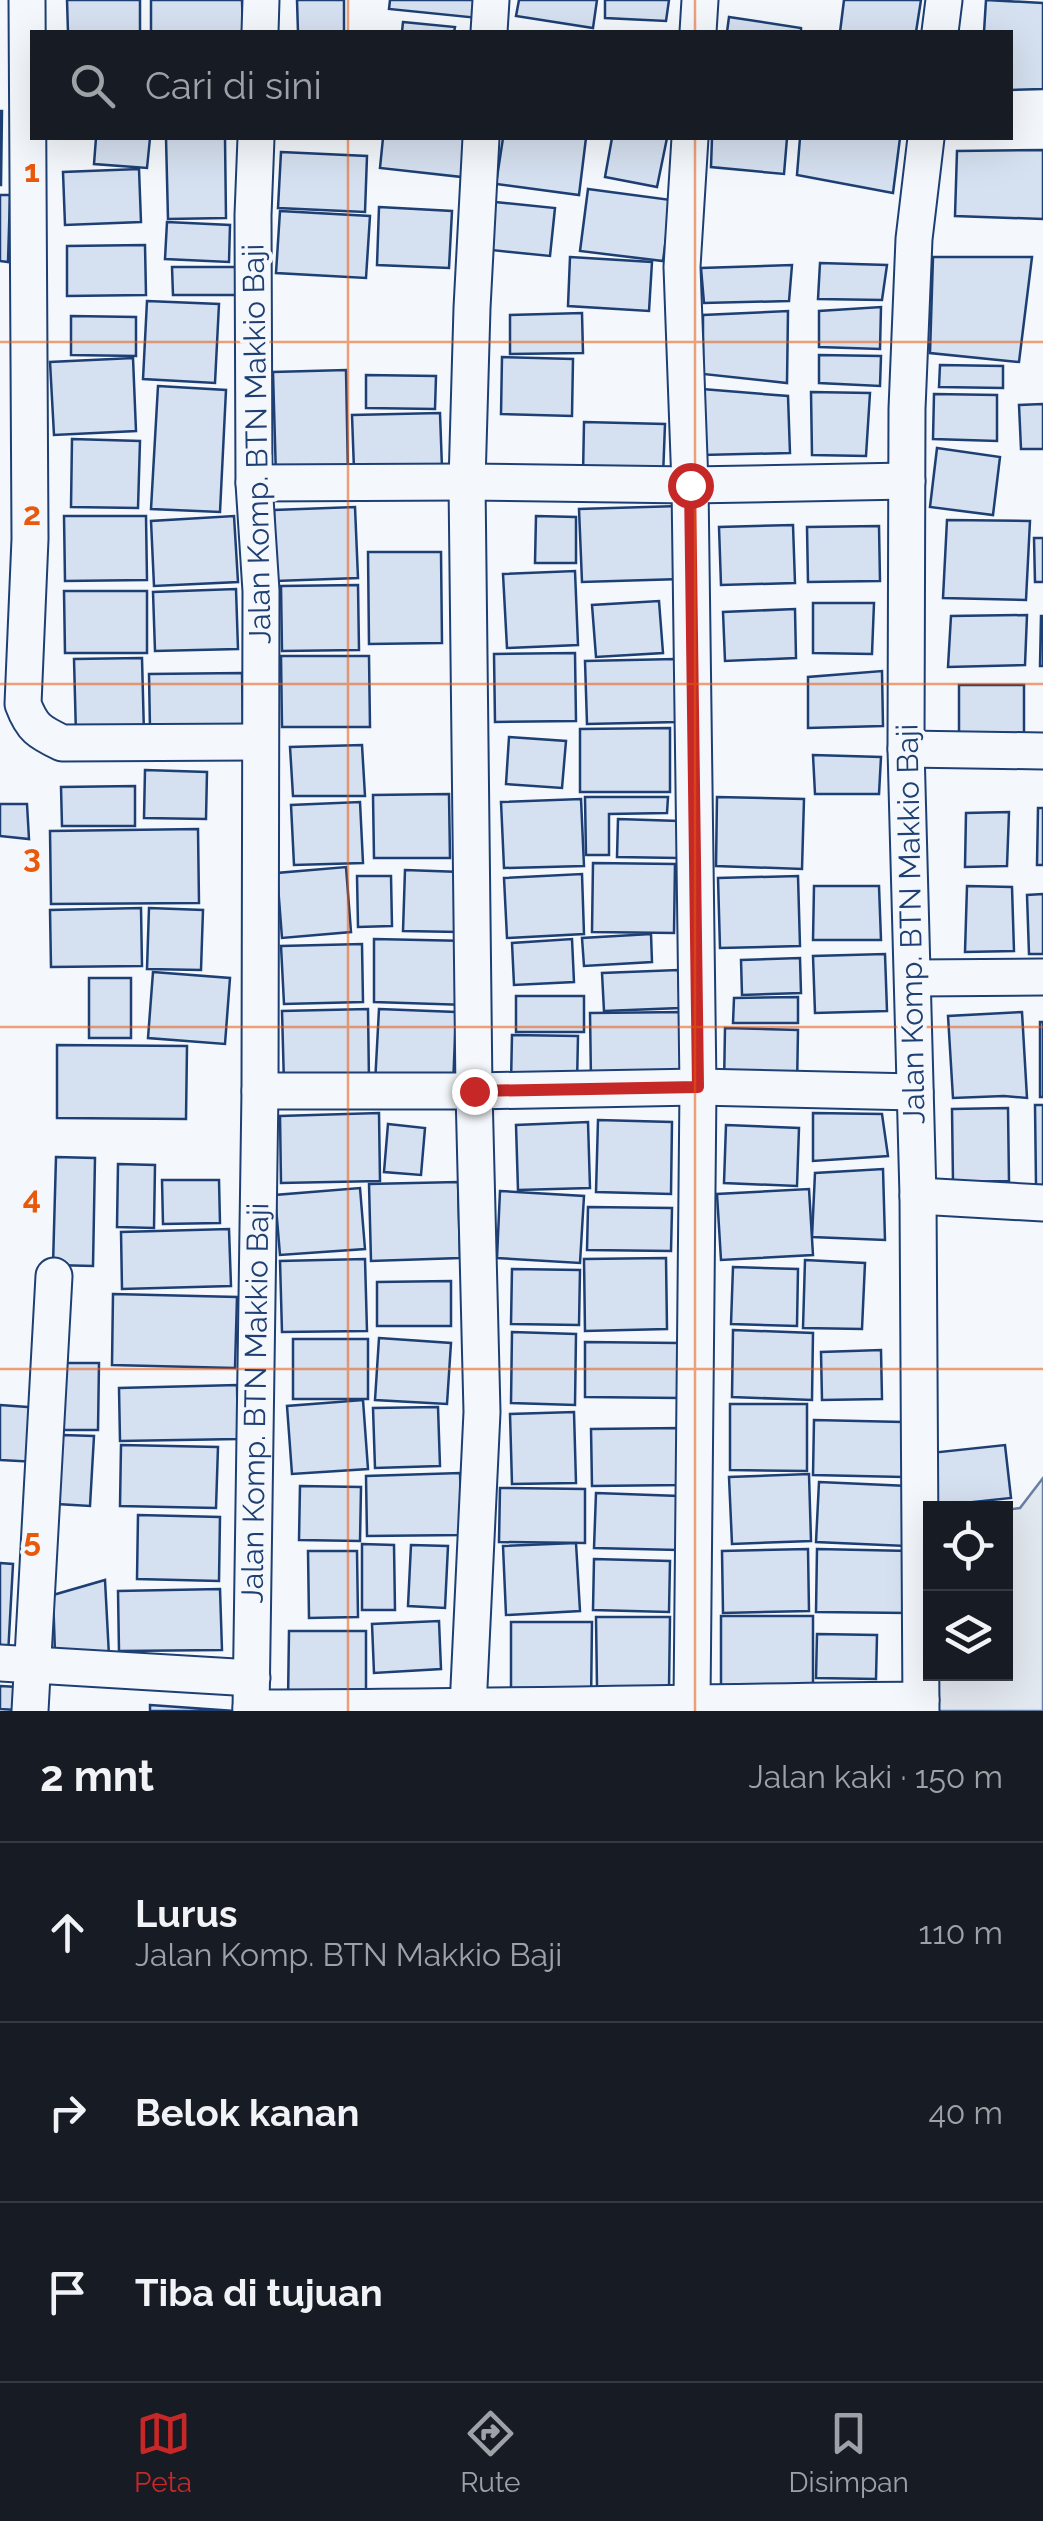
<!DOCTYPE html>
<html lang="id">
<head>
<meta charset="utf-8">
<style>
	:root { --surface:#171b24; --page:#242831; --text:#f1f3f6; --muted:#9ea1a6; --line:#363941; --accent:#c62828 }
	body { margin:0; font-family:Raleway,sans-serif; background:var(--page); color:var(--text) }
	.controls { position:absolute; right:30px; bottom:30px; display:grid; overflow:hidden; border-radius:0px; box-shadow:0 10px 40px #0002 }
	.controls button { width:90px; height:90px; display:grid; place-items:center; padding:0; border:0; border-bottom:2px solid var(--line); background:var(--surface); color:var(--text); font:50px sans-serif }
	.stop { position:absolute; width:30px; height:30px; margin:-22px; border:8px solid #c62828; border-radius:50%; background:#fff }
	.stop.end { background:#c62828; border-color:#fff; box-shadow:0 2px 10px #0008 }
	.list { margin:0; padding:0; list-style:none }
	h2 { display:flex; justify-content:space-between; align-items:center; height:130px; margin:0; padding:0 40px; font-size:42px }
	h2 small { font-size:32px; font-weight:400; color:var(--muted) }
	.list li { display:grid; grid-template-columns:65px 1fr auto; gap:30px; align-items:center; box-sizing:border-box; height:180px; padding:0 40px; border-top:2px solid var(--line) }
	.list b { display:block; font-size:38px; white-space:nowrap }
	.list p { margin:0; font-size:32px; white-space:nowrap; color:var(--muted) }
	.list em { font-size:32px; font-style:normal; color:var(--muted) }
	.icon { flex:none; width:55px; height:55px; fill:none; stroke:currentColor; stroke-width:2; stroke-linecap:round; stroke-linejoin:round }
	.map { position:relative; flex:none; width:1043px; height:1711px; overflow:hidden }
	.search { position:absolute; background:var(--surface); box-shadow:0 10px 40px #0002; left:30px; right:30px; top:30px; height:110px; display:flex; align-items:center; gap:25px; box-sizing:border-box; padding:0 35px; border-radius:0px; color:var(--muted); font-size:38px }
	.sheet { height:670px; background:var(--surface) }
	nav { display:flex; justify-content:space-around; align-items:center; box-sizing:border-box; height:140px; border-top:2px solid var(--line); background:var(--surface); font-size:28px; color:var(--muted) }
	nav a { display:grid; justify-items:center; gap:5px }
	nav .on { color:var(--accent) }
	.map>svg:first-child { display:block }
</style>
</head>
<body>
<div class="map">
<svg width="1043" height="1711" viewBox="0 0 1043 1711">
	<rect width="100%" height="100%" fill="#f4f7fb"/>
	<!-- green -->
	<polygon fill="#e3e9f0" stroke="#687fa3" stroke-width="2.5" points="1043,1478 1043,1711 935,1711 935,1674 1006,1674 1006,1510 1020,1508"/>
	<!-- building -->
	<g fill="#d5e0f0" stroke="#1d3f73" stroke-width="2.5">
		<polygon points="67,0 140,0 140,32 68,32"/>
		<polygon points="151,0 242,0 243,32 151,32"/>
		<polygon points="297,0 344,0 344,32 298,32"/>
		<polygon points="390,0 480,0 478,18 389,9"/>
		<polygon points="519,0 597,0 593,28 516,16"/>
		<polygon points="605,0 669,0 666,21 605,18"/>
		<polygon points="844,0 921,0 916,32 840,32"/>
		<polygon points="986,0 1043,3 1043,89 1010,90 1010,32 984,32"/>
		<polygon points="729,17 801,28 801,32 727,32"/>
		<polygon points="403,22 455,27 454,32 402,32"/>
		<polygon points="0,111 2,111 1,185 0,185"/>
		<polygon points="96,138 150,138 147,168 94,164"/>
		<polygon points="166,138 225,138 226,218 168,219"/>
		<polygon points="383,138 467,138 462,177 380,168"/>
		<polygon points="503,138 586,138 579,195 496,184"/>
		<polygon points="612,138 667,138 657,187 605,177"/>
		<polygon points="712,138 787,138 784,174 711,167"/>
		<polygon points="800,138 900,138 893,193 797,175"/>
		<polygon points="1043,150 1043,219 955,216 957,151"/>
		<polygon points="281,152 367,156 365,212 278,208"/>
		<polygon points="139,169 141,222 65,225 63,172"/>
		<polygon points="588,189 671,200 663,261 580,251"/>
		<polygon points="0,195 10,195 8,262 0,261"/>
		<polygon points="495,202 555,208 550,256 491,250"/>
		<polygon points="379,207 452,211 449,268 377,265"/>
		<polygon points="280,211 370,216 366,278 276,273"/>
		<polygon points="167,222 230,225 229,262 165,259"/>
		<polygon points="145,245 146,295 67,296 67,246"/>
		<polygon points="570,257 652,262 649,311 568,306"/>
		<polygon points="933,257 1032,257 1019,362 930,353"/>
		<polygon points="820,263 887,265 882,300 818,299"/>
		<polygon points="792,265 789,301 704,303 701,268"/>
		<polygon points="172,267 241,267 241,295 173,295"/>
		<polygon points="147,301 219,304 215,383 143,379"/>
		<polygon points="881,307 880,349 819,347 819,311"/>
		<polygon points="788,311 787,383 703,374 703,315"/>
		<polygon points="582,313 583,353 510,354 510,315"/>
		<polygon points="71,316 136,317 136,356 71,355"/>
		<polygon points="819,355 881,356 880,386 819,383"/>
		<polygon points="502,357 573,359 572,416 501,414"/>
		<polygon points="133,358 136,431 54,435 50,362"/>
		<polygon points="940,365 1003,366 1003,388 939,387"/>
		<polygon points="346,370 348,475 276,477 273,372"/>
		<polygon points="366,375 436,376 435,409 366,408"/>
		<polygon points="158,386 226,390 220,512 151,509"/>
		<polygon points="702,389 788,396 790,453 702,455"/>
		<polygon points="811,392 870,393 866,456 812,455"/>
		<polygon points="934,394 997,395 997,441 933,439"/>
		<polygon points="1043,404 1043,449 1021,449 1019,405"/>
		<polygon points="440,413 442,468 354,470 352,415"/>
		<polygon points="584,422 665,424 663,477 583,475"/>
		<polygon points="72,439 140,441 138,508 71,507"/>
		<polygon points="937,448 1000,457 993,515 930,507"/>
		<polygon points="679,506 681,579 582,582 579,509"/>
		<polygon points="355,507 358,578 276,581 274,510"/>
		<polygon points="64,516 146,516 147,580 65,581"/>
		<polygon points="234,516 238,582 154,586 151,521"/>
		<polygon points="536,516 576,517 576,563 535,563"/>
		<polygon points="947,520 1030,521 1026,600 943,598"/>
		<polygon points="793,525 795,583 721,585 719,527"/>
		<polygon points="879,526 880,581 808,582 807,527"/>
		<polygon points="1034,538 1043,538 1043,582 1035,582"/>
		<polygon points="368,552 441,552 442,643 369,644"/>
		<polygon points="575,571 578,645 507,648 503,574"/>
		<polygon points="358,585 359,650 282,651 281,586"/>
		<polygon points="236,589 238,649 155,651 153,592"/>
		<polygon points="64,591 147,591 147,653 65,653"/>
		<polygon points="659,601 663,653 596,657 592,605"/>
		<polygon points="813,603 874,603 872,654 813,653"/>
		<polygon points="795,609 796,658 725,661 723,612"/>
		<polygon points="1027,615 1025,665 948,667 951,616"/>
		<polygon points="1041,616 1043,616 1043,666 1040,666"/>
		<polygon points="575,653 576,721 495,722 494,654"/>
		<polygon points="281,656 369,656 370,727 282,727"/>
		<polygon points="142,658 144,734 76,735 74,659"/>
		<polygon points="675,659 677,722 587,724 585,661"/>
		<polygon points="882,671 883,726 808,728 808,677"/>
		<polygon points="242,673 243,729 150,729 149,674"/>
		<polygon points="959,685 1024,685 1024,733 959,732"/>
		<polygon points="670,728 670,792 580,792 580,729"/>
		<polygon points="509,737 566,741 562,788 506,784"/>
		<polygon points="362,745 365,796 293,796 290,747"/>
		<polygon points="813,755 881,757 879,794 815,794"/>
		<polygon points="145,770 207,772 206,819 144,818"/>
		<polygon points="135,786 135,826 62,826 61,787"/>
		<polygon points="449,794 450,858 374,858 373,795"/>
		<polygon points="585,797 668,797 667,813 609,814 609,855 586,855"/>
		<polygon points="717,797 804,799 802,869 716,866"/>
		<polygon points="581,799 584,866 504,868 501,802"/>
		<polygon points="360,802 363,863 294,865 291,805"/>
		<polygon points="0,804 27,804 29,839 0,836"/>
		<polygon points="1038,808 1043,808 1043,865 1037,865"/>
		<polygon points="1009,812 1007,866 965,867 966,813"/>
		<polygon points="618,819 679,821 678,858 617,857"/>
		<polygon points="198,829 199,903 51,904 50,831"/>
		<polygon points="593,863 675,864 674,933 592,932"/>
		<polygon points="346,867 351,932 282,938 277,873"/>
		<polygon points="405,870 461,872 460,932 403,931"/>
		<polygon points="582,874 584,934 507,938 504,878"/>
		<polygon points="357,876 391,876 392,926 358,927"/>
		<polygon points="798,876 800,946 720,948 718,878"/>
		<polygon points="814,886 879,886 881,940 813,940"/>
		<polygon points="967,886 1012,887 1014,951 965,952"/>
		<polygon points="1043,894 1043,954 1029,954 1027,895"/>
		<polygon points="141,908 142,966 51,967 50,910"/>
		<polygon points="149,908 203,910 201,970 147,969"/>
		<polygon points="651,934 652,962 584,966 582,938"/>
		<polygon points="374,939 468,941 467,1005 374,1002"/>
		<polygon points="572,939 574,982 514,985 512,943"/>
		<polygon points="362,944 363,1002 284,1004 281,946"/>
		<polygon points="885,954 887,1011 815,1013 813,956"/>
		<polygon points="800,958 801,993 742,995 741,960"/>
		<polygon points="678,970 680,1008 604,1011 602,973"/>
		<polygon points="153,972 230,978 225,1044 148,1038"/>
		<rect x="89" y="978" width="42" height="60"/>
		<rect x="516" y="996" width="68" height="36"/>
		<polygon points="798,997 798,1023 733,1023 734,998"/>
		<polygon points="368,1009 369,1082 284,1084 282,1011"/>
		<polygon points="379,1009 456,1012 453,1087 375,1084"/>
		<polygon points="685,1012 686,1080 591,1081 590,1013"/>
		<polygon points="1022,1012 1027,1098 1004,1096 953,1098 948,1016"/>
		<rect x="1040" y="1022" width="3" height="75"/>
		<polygon points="725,1028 798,1030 797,1088 724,1086"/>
		<polygon points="512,1035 578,1036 577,1084 511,1083"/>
		<polygon points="57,1045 187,1046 186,1119 57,1118"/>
		<polygon points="1035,1105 1043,1105 1043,1185 1036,1185"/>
		<polygon points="1008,1108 1009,1181 953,1182 952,1109"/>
		<polygon points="379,1113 380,1181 281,1183 280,1116"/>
		<polygon points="813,1113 882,1114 888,1156 813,1161"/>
		<polygon points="598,1120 672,1122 671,1194 596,1192"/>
		<polygon points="588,1122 590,1188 518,1190 516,1125"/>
		<polygon points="388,1124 425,1128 421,1175 384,1172"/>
		<polygon points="726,1125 799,1128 797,1186 724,1183"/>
		<polygon points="56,1157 95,1158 93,1266 53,1265"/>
		<polygon points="118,1164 155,1165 154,1228 117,1227"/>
		<polygon points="883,1169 885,1240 812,1237 815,1173"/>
		<polygon points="162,1180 219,1180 220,1223 163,1224"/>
		<polygon points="458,1182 460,1258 371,1261 369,1184"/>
		<polygon points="360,1188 365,1249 280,1255 275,1195"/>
		<polygon points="809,1189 813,1255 721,1260 717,1194"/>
		<polygon points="500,1191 584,1196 580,1263 497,1258"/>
		<polygon points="588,1207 672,1208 671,1251 587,1250"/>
		<polygon points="229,1229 231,1286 122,1289 121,1232"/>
		<polygon points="666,1258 667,1329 585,1331 584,1259"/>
		<polygon points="365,1259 367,1331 282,1332 280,1261"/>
		<polygon points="805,1260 865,1263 862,1329 803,1328"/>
		<polygon points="733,1267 798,1269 797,1326 731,1324"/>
		<polygon points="512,1269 580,1270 579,1325 511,1324"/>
		<polygon points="451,1281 451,1326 377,1326 377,1282"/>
		<polygon points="113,1294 237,1297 235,1368 112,1365"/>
		<polygon points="733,1330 813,1333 812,1400 732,1397"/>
		<polygon points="512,1332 576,1334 575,1405 511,1403"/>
		<polygon points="379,1338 451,1343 447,1404 375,1400"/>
		<rect x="293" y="1339" width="75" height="60"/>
		<polygon points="585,1342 679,1343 679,1398 585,1397"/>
		<polygon points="881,1350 882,1399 822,1400 821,1352"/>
		<polygon points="59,1363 99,1363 98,1430 58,1430"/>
		<polygon points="237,1385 238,1439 120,1441 119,1388"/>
		<polygon points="363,1400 368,1469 292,1474 287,1406"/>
		<polygon points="730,1404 807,1404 807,1471 730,1470"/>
		<polygon points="0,1405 41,1408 37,1462 0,1460"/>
		<polygon points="438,1407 440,1466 375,1468 373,1408"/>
		<polygon points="574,1412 576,1483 512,1484 510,1414"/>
		<polygon points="814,1420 903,1422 903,1477 813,1475"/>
		<polygon points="681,1428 682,1485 592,1486 591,1429"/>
		<polygon points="62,1435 94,1436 90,1506 57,1504"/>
		<polygon points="121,1445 218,1447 216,1508 120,1506"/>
		<polygon points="1005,1445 1011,1498 936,1506 930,1453"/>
		<polygon points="460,1473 462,1535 367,1536 366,1476"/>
		<polygon points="809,1474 811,1541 732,1544 729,1477"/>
		<polygon points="819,1482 908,1486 906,1546 816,1542"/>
		<polygon points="300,1486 361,1487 360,1541 299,1540"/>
		<polygon points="500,1488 585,1489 585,1543 499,1542"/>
		<polygon points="596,1493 679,1496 678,1550 594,1548"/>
		<polygon points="138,1515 220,1517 219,1581 137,1579"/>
		<polygon points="576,1543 580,1611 506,1615 503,1546"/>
		<polygon points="362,1544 394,1545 395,1610 362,1610"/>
		<polygon points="411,1545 448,1546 445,1608 408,1606"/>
		<polygon points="808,1549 809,1611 723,1613 722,1551"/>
		<polygon points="817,1549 910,1551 908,1613 816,1612"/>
		<polygon points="308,1551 357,1551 358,1617 309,1618"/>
		<polygon points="594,1559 670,1561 669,1612 593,1610"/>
		<polygon points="0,1563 13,1564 8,1655 0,1655"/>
		<polygon points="105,1580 109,1656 55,1653 53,1595"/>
		<polygon points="220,1589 222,1650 119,1651 118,1591"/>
		<rect x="721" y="1616" width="92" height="79"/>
		<polygon points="596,1617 670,1617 669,1688 597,1687"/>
		<polygon points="439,1621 441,1669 374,1673 372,1624"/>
		<polygon points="511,1622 592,1622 591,1703 511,1702"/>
		<polygon points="289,1631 366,1631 366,1703 288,1702"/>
		<polygon points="817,1634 877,1635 876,1679 816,1678"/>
		<polygon points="0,1686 18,1687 17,1710 0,1709"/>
		<polygon points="150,1705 235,1711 150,1711"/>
	</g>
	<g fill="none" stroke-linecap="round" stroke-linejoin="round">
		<defs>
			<g id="street">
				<path d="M27 0 30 539 23 704C32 728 39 732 62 743L260 742"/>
				<polyline points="260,32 261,0"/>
				<polyline points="489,32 491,0"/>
				<polyline points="698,32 700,0"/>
				<polyline points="940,32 944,0"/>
				<polyline points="690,138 682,267 690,485 698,1087 692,1702"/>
				<polyline points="254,483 467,482 690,485 907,481"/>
				<polyline points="906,749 1043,751"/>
				<polyline points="913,978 1043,977"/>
				<polyline points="260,1091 474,1091 698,1087 915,1092"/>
				<polyline points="918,1196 1043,1203"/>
				<polyline points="0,1663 252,1678"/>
				<path d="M251 1708C475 1708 698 1702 921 1700"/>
				<polyline points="468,1708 482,1412 474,1091 467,482 472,308 481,138"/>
				<polyline points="30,1711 54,1276"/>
				<path id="s1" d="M251 1711 260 1091 261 591 254 483 253 215 256 138"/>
				<polyline points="921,1711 918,1196 906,749 907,409 914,239 926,138"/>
			</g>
		</defs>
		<!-- street casing -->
		<use href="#street" stroke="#1d3f73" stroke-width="39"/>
		<!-- street -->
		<use href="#street" stroke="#f4f7fb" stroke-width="35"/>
	</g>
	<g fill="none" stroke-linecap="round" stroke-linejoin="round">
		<!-- route -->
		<polyline stroke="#c62828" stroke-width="12" points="474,1091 698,1087 690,485"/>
	</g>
	<!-- grid -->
	<path fill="none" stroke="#e8590c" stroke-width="2.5" stroke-opacity="0.55" d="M348 0V32M695 0V32M348 138V1711M695 138V1711M0 342H1043M0 684H1043M0 1027H1043M0 1369H1043"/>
	<g text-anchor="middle" stroke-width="8" stroke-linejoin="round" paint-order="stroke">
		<!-- street labels -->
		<g font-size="30" fill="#1d3f73" stroke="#f4f7fb">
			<text transform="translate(257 444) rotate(-91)" y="10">Jalan Komp. BTN Makkio Baji</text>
			<text transform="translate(911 924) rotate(-91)" y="10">Jalan Komp. BTN Makkio Baji</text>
			<text dy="10" stroke="none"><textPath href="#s1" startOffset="308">Jalan Komp. BTN Makkio Baji</textPath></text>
		</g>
	</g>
	<g font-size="32" text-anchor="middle" font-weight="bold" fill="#e8590c" stroke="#f4f7fb" stroke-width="8" stroke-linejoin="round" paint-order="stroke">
		<text x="32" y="182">1</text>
		<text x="32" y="525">2</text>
		<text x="32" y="867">3</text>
		<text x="32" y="1209">4</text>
		<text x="32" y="1551">5</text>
	</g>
</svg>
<div class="controls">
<button><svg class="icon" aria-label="locate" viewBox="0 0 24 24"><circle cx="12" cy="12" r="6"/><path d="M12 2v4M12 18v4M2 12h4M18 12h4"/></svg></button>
<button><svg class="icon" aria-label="layers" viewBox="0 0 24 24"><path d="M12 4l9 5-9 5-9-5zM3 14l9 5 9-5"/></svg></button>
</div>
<div class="stop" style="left:690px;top:485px"></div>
<div class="stop end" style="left:474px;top:1091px"></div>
<div class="search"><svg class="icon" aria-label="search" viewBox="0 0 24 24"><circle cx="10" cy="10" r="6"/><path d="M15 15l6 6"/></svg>Cari di sini</div>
</div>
<section class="sheet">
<h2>2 mnt<small>Jalan kaki · 150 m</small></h2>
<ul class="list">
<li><svg class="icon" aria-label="ahead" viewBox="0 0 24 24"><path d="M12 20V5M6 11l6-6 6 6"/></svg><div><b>Lurus</b><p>Jalan Komp. BTN Makkio Baji</p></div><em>110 m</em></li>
<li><svg class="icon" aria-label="right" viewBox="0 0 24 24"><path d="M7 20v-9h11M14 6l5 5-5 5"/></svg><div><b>Belok kanan</b></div><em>40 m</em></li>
<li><svg class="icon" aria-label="arrive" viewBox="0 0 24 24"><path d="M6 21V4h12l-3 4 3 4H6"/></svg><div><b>Tiba di tujuan</b></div></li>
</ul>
</section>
<nav>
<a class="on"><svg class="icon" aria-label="map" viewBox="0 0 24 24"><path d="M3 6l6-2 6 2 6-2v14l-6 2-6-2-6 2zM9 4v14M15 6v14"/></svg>Peta</a>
<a><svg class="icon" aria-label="directions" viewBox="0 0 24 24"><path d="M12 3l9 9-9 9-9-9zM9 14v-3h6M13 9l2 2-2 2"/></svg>Rute</a>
<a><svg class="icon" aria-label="saved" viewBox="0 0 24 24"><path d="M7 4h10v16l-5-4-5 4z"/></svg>Disimpan</a>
</nav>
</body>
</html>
